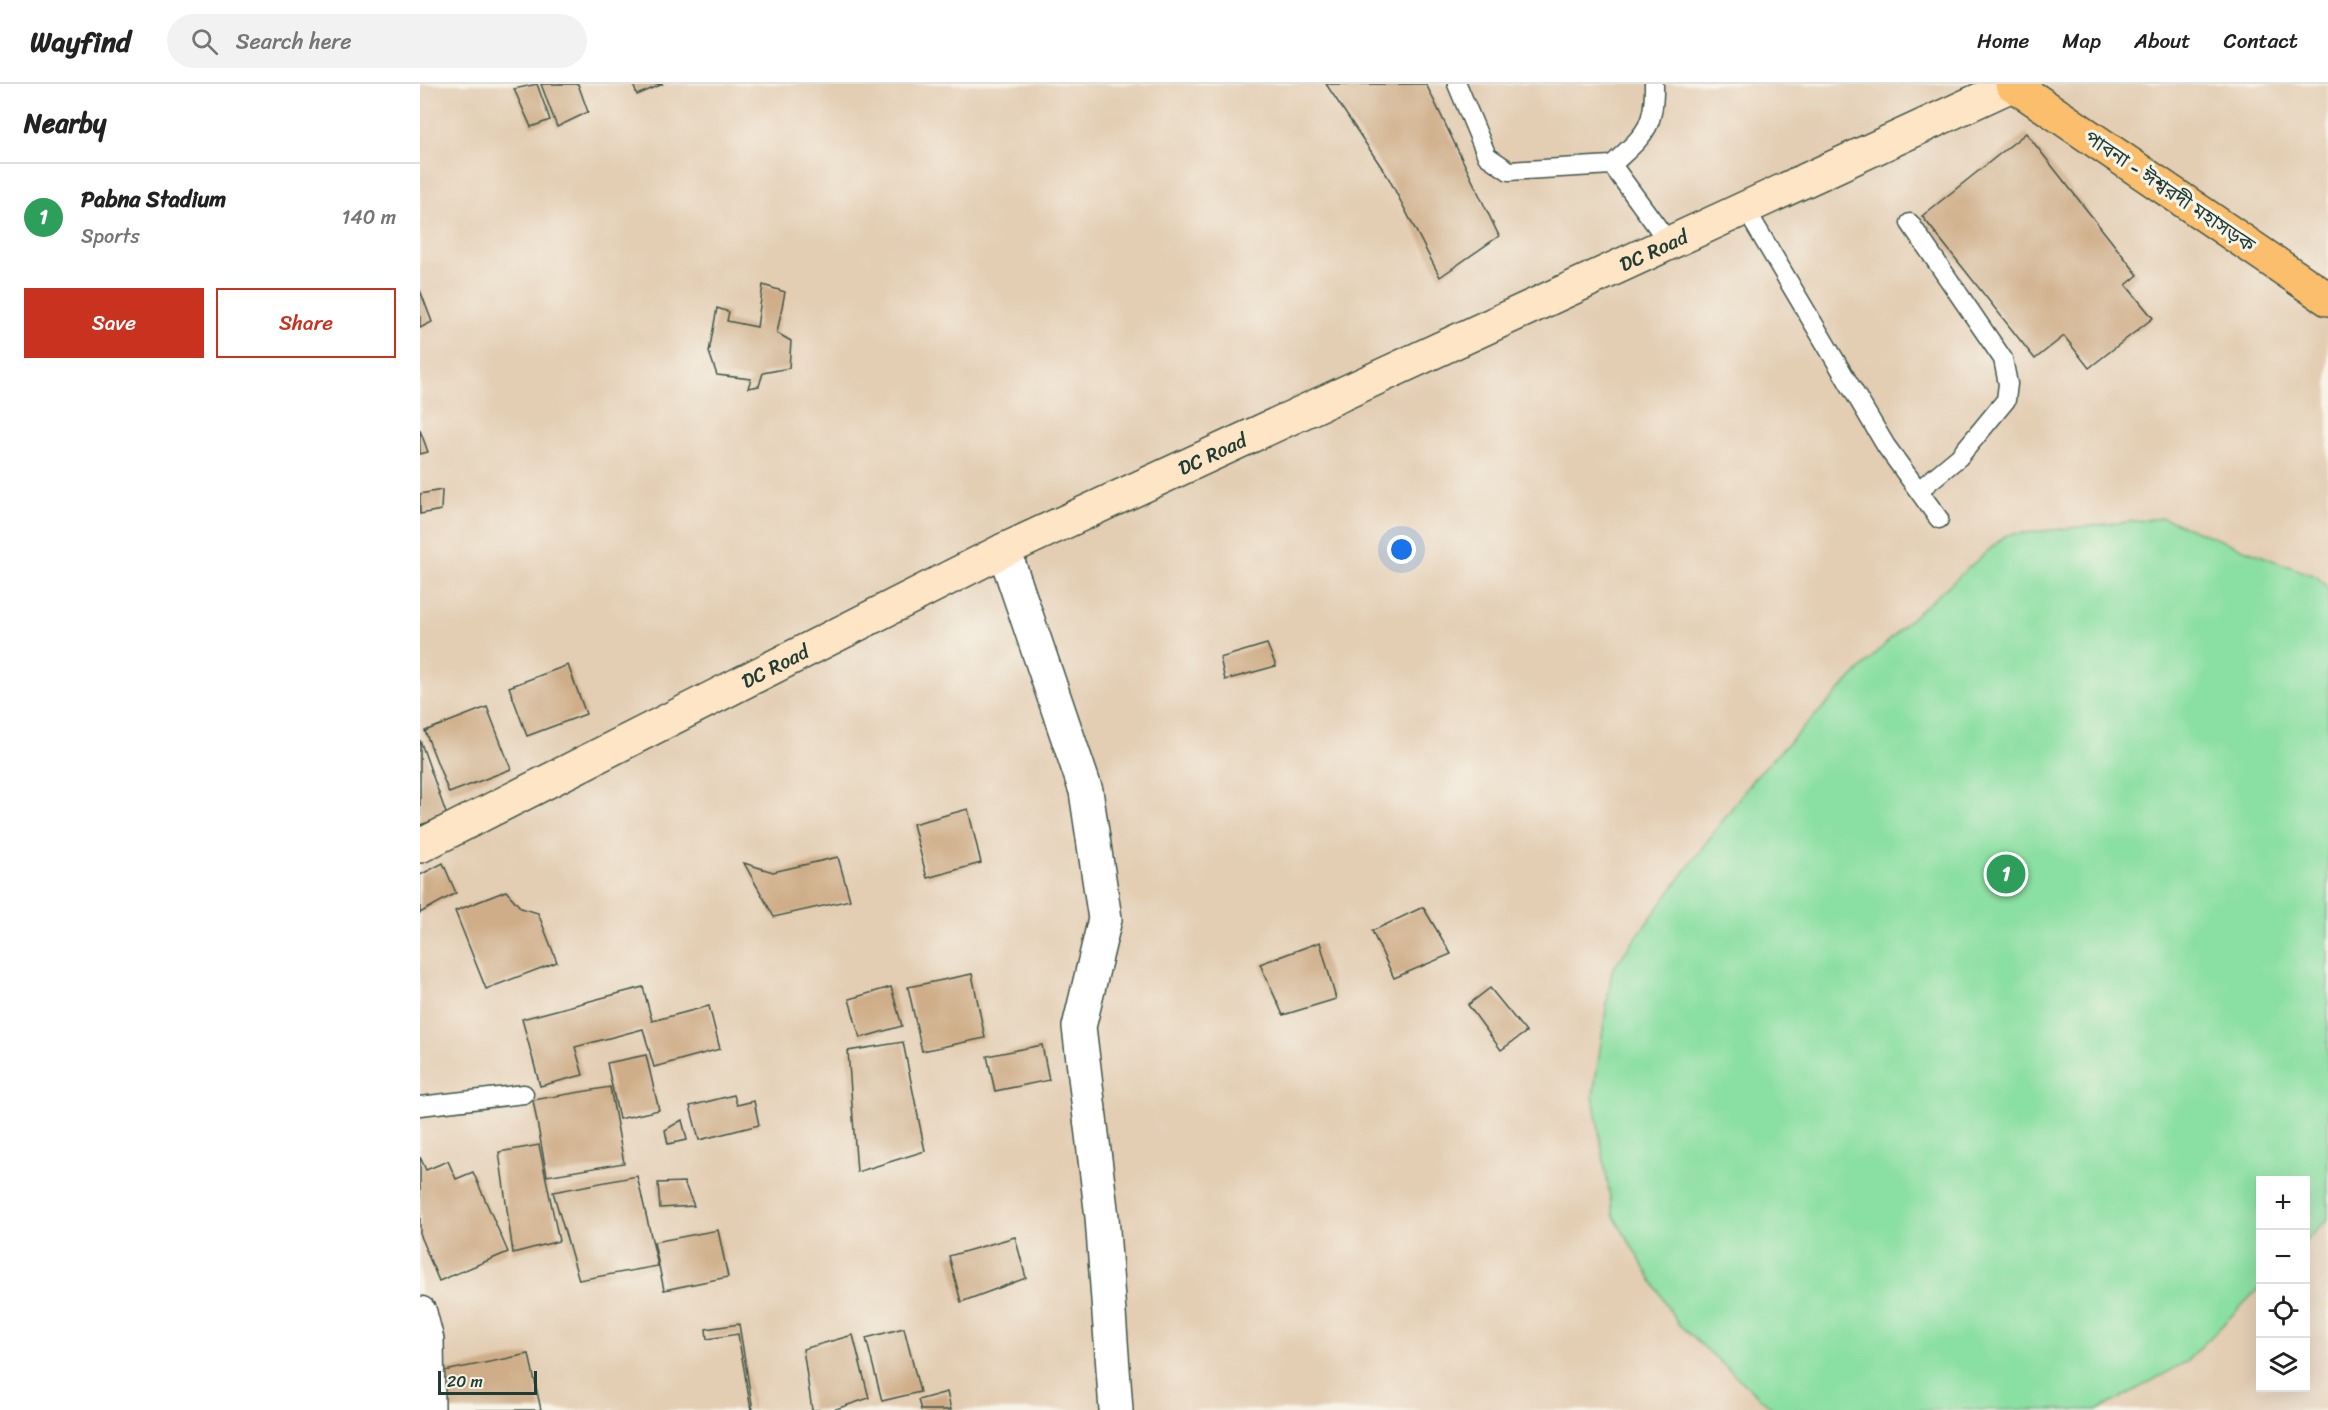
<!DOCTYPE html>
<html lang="en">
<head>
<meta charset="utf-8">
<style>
	:root { --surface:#fff; --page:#f2f2f2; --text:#222; --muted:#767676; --line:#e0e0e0; --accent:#c8321e }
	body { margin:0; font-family:Sriracha,"Noto Sans Bengali",sans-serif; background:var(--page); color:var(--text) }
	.controls { position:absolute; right:18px; bottom:18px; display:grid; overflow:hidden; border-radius:0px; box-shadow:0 6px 24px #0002 }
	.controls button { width:54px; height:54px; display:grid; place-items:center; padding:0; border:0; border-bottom:2px solid var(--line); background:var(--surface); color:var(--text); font:30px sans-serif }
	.scale { position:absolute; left:18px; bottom:15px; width:99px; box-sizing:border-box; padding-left:6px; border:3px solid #1f3d34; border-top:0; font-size:16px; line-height:21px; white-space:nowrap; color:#1f3d34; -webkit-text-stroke:4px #f7f3e8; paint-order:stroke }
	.you { position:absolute; left:982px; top:466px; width:21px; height:21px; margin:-15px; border:4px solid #fff; border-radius:50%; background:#1a73e8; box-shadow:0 0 0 9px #1a73e833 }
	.badge { display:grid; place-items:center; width:39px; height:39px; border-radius:50%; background:var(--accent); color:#fff; font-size:20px; font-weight:700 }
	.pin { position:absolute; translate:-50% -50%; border:3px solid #fff; box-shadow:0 2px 6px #0006 }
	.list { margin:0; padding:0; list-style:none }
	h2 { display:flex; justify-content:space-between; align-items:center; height:78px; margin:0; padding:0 24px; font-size:26px }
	h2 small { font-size:20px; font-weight:400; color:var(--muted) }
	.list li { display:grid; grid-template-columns:39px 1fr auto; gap:18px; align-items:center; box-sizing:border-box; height:108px; padding:0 24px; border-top:2px solid var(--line) }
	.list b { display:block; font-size:22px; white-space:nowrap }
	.list p { margin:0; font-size:20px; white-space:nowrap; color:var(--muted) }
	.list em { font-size:20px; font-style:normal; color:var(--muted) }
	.actions { display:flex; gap:12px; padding:18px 24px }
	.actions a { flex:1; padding:14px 0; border:2px solid var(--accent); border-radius:0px; text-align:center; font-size:21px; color:var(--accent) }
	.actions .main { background:var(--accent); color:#fff }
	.icon { flex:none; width:33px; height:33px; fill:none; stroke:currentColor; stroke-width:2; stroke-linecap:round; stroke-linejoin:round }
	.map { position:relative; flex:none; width:1908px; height:1326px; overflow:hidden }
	header { display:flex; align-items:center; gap:36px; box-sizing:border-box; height:84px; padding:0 30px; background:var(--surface); border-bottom:2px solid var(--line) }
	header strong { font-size:28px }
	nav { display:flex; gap:33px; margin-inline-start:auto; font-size:21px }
	.search { width:420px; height:54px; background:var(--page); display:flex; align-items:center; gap:15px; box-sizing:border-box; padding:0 21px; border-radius:33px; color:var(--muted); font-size:22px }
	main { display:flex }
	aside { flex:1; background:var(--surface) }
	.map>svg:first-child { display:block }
</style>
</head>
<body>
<header>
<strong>Wayfind</strong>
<div class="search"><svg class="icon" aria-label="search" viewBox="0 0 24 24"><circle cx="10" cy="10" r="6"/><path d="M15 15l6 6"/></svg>Search here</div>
<nav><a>Home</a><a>Map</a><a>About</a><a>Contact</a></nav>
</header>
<main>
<aside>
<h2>Nearby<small></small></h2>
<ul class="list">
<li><span class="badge" style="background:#2e9e5b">1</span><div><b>Pabna Stadium</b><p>Sports</p></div><em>140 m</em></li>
</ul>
<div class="actions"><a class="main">Save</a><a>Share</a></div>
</aside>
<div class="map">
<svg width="1908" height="1326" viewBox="0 0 1908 1326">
	<rect width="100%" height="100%" fill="#f7f3e8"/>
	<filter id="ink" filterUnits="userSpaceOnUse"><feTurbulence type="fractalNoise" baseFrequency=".0167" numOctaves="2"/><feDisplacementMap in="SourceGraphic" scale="12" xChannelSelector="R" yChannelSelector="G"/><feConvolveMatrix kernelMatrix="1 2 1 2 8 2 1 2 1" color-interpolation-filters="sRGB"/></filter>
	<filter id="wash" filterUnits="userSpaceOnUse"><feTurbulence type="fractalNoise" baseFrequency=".008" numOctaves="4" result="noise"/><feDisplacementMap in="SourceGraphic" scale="24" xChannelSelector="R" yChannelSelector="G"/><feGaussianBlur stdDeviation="1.35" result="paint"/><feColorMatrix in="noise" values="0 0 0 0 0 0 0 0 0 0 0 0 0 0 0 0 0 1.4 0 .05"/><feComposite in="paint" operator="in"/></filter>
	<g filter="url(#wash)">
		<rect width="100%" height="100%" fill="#f3daba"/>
		<!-- built -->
		<path fill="#e3cdb3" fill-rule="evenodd" d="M0 0H1908V1326H0ZM1840 1096H1886V1304H1840Z"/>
		<!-- green -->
		<polygon fill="#8adfa2" stroke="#548e6b" stroke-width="1.5" points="1743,434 1897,493 1908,504 1908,1135 1886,1157 1886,1096 1840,1096 1840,1203 1766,1278 1679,1326 1354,1326 1258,1240 1193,1131 1173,1012 1192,886 1334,694 1487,538 1586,451"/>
		<g id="blocks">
			<!-- building -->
			<g fill="#cfad88">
				<polygon points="117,0 130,36 111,43 94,5"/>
				<polygon points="121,0 158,0 168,28 137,43"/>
				<polygon points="213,0 243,0 217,11"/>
				<polygon points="906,0 1006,0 1079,152 1020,193 968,93"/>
				<polygon points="1606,49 1718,191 1706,201 1733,234 1669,284 1644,252 1615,275 1502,132"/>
				<polygon points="343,201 365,208 357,249 371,257 369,284 343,289 339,302 328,304 331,295 297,291 289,268 297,224 309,228 307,237 337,243"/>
				<polygon points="0,206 12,238 0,244"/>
				<polygon points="0,346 8,368 0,370"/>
				<polygon points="22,406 21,426 0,430 0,410"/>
				<polygon points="847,560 856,582 805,596 800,574"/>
				<polygon points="148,581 166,630 107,652 89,603"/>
				<polygon points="67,623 91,685 29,709 5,647"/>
				<polygon points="0,656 27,732 0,741"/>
				<polygon points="548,725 561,779 507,794 493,740"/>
				<polygon points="418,773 430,816 354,833 324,779 353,788"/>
				<polygon points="23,779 36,809 0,829 0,791"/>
				<polygon points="86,807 101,824 118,829 137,878 66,905 35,827"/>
				<polygon points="1003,823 1031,870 974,894 952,847"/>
				<polygon points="900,858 916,915 863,931 840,880"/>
				<polygon points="552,890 565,954 502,967 488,903"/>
				<polygon points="223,903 232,937 289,922 300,965 234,983 223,945 155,963 163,991 120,1002 102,935"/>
				<polygon points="471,903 482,942 440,954 429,915"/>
				<polygon points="1070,904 1106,948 1081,966 1048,921"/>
				<polygon points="483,958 505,1067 437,1088 428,967"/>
				<polygon points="622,961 629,996 575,1007 567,972"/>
				<polygon points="226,971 239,1026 199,1035 187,979"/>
				<polygon points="190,1003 204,1079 127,1092 113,1016"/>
				<polygon points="314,1011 317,1021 334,1017 339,1041 279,1056 270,1022"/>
				<polygon points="262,1036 267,1056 248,1060 245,1046"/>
				<polygon points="119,1061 139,1157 93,1169 79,1068"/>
				<polygon points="0,1073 6,1086 28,1077 36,1095 53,1088 88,1168 19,1197 0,1152"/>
				<polygon points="217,1092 238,1182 159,1196 133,1108"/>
				<polygon points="264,1098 274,1122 240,1124 238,1099"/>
				<polygon points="298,1146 308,1193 244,1206 234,1158"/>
				<polygon points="595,1153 606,1194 541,1218 529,1172"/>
				<polygon points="319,1240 333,1326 331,1326 318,1250 287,1255 286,1245"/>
				<polygon points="484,1244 500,1308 462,1317 446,1254"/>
				<polygon points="433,1251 449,1314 413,1326 392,1326 383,1265"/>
				<polygon points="109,1270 121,1326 16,1326 9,1290"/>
				<polygon points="527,1308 531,1326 501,1326 498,1316"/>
			</g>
		</g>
	</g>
	<g filter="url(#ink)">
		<use href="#blocks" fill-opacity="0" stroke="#3f5548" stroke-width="1.5"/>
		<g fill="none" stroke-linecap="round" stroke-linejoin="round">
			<defs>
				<g id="lane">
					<path d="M1037 0 1067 72 1089 87 1192 81C1223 51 1235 46 1234 0"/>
					<polyline points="1192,81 1249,159"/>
					<polyline points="1325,124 1466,362 1519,435"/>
					<polyline points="1490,139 1583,275 1588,300 1586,316 1539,373 1499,406"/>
					<polyline points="0,1022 104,1010"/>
				</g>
				<g id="street">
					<polyline points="584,466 666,707 685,835 659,943 682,1133 696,1326"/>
					<polyline points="0,1229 7,1256 8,1326"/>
				</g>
				<g id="secondary">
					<path id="s1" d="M0 762 584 466 1594 0"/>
				</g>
				<polyline id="primary" points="1592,0 1908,215"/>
			</defs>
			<!-- lane casing -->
			<use href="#lane" stroke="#3f5548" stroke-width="21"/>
			<!-- street casing -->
			<use href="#street" stroke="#3f5548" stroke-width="36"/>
			<!-- secondary casing -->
			<use href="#secondary" stroke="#3f5548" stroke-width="36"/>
			<!-- primary casing -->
			<use href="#primary" stroke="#3f5548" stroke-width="36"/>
			<!-- lane -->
			<use href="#lane" stroke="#fff" stroke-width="18"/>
			<!-- street -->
			<use href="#street" stroke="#fff" stroke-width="33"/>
			<!-- secondary -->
			<use href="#secondary" stroke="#fde5c5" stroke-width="33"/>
			<!-- primary -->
			<use href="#primary" stroke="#fabe6d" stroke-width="33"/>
		</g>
	</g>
	<g text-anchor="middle" stroke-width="6" stroke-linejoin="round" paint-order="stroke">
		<!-- street labels -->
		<g font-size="20" fill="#1f3d34" stroke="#f7f3e8">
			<text transform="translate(1750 107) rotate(34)" y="7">পাবনা - ঈশ্বরদী মহাসড়ক</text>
			<text dy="7" stroke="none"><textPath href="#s1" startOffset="1370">DC Road</textPath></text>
			<text dy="7" stroke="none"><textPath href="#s1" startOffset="884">DC Road</textPath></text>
			<text dy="7" stroke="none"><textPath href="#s1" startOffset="398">DC Road</textPath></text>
		</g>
	</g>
</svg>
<div class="controls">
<button>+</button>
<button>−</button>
<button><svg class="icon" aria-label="locate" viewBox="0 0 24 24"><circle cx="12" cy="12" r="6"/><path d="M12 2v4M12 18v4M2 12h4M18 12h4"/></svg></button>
<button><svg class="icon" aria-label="layers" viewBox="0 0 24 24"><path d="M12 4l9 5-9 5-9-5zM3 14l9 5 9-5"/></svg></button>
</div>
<div class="scale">20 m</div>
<div class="you"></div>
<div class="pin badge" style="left:1586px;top:790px;background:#2e9e5b">1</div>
</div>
</main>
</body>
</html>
